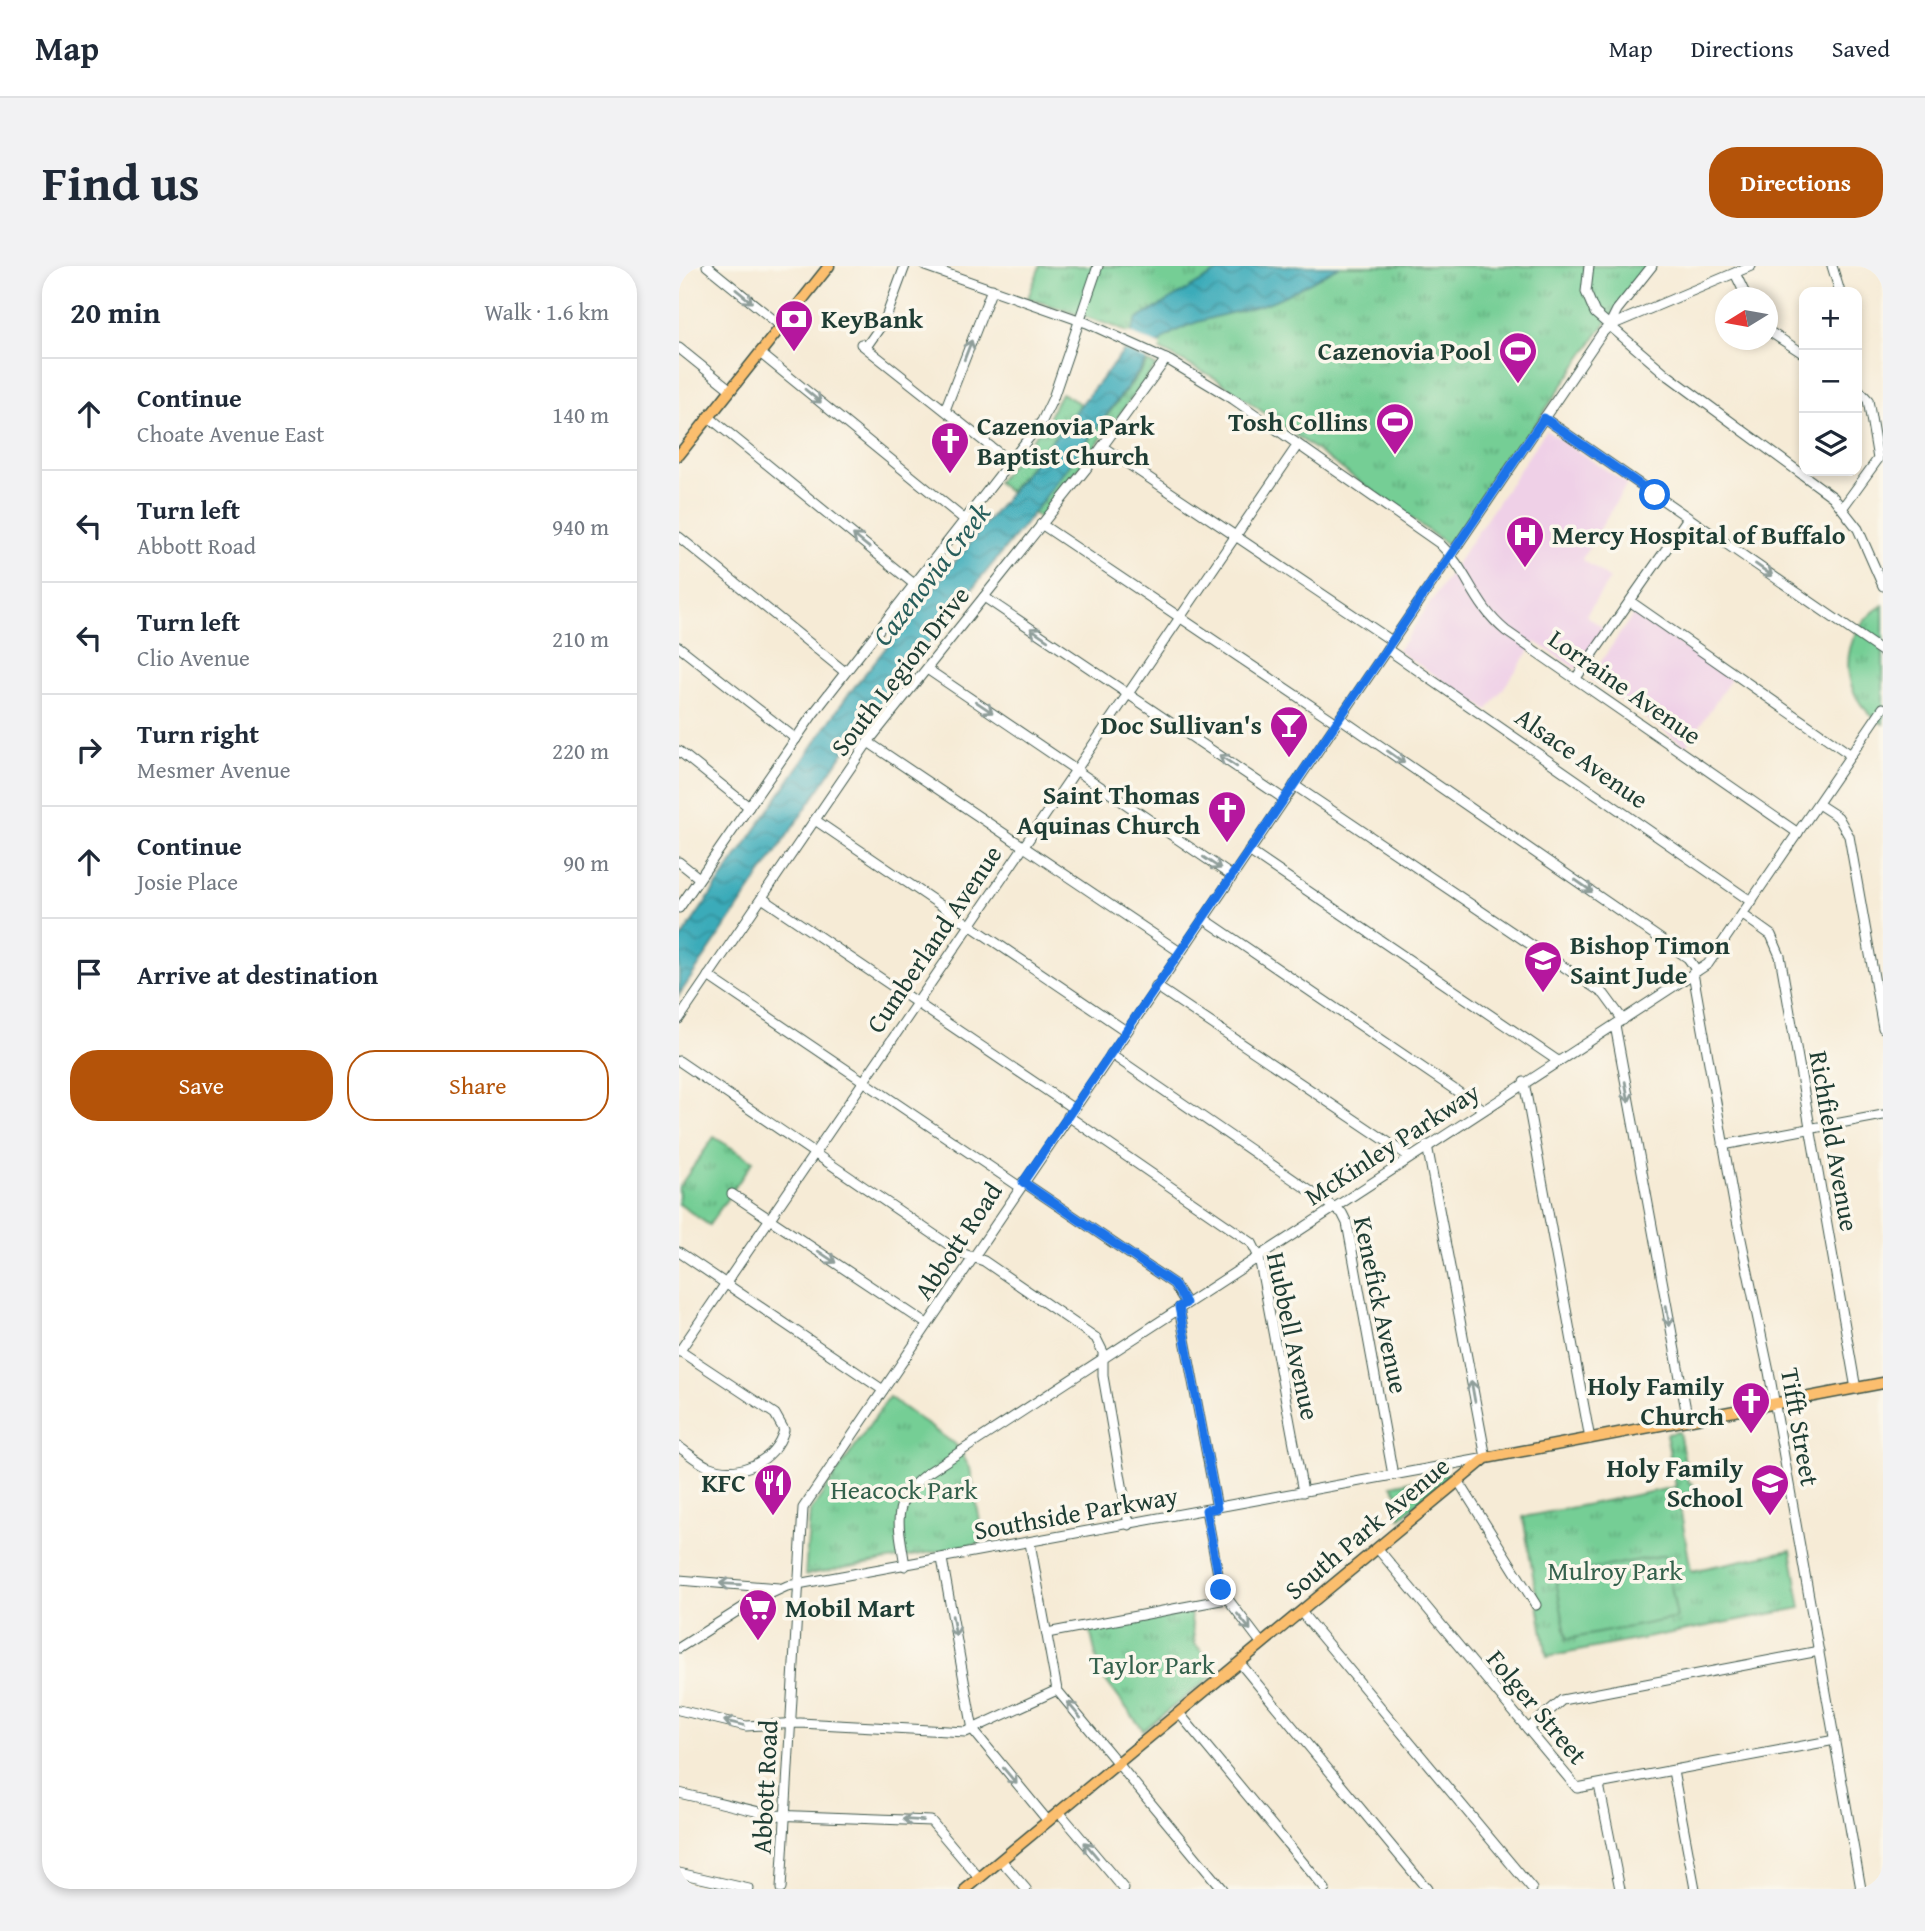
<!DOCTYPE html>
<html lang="en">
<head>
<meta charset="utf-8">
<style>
	:root { --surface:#fff; --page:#f2f2f3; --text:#1f2937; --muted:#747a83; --line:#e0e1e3; --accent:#b45309 }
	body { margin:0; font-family:"Gentium Book Plus",serif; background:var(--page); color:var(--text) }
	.controls { position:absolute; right:21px; top:21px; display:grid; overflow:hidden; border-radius:14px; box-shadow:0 4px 10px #0003 }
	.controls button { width:63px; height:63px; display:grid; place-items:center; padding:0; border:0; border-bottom:2px solid var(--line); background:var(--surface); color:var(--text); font:35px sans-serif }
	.compass { position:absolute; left:1036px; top:21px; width:63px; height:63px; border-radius:50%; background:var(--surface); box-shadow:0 4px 10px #0003; rotate:259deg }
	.stop { position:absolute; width:21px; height:21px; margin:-16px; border:5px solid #1a73e8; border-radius:50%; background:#fff }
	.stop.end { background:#1a73e8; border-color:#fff; box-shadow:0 2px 7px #0008 }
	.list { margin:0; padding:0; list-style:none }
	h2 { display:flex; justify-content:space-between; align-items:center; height:91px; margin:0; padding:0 28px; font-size:30px }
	h2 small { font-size:23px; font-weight:400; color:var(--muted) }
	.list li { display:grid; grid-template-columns:46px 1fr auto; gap:21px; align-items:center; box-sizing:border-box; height:112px; padding:0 28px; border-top:2px solid var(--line) }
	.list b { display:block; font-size:26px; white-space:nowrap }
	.list p { margin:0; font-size:23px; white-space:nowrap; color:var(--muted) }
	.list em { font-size:23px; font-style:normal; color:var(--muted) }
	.actions { display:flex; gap:14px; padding:21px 28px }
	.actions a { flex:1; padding:16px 0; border:2px solid var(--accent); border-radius:28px; text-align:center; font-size:24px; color:var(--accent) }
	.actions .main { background:var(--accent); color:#fff }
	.icon { flex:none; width:38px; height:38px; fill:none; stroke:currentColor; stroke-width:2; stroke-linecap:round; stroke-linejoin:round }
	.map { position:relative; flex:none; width:1204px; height:1623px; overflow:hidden; border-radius:28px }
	header { display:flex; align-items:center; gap:42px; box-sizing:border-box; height:98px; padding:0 35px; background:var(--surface); border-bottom:2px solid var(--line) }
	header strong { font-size:33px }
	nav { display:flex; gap:38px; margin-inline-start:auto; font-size:24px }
	.intro { display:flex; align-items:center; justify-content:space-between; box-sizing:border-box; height:168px; padding:0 42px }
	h1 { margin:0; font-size:49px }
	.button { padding:18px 32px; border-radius:28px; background:var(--accent); color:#fff; font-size:24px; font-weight:700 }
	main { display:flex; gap:42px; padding:0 42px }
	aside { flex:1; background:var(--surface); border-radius:28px; box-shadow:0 4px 10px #0003 }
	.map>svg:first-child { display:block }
</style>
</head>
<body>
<header>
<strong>Map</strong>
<nav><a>Map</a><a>Directions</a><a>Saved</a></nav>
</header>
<div class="intro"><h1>Find us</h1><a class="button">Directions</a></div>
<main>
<aside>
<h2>20 min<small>Walk · 1.6 km</small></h2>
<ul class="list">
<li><svg class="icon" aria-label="ahead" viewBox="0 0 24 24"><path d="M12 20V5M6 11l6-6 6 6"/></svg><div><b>Continue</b><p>Choate Avenue East</p></div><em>140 m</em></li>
<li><svg class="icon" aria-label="left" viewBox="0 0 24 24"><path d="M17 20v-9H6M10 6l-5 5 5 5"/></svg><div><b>Turn left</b><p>Abbott Road</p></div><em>940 m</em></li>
<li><svg class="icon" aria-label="left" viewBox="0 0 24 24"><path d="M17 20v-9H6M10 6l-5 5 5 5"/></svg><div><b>Turn left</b><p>Clio Avenue</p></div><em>210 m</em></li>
<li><svg class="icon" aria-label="right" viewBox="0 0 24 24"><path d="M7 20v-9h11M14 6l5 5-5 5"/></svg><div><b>Turn right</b><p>Mesmer Avenue</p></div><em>220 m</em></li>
<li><svg class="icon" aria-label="ahead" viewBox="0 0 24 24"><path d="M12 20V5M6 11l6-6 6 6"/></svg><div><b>Continue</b><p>Josie Place</p></div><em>90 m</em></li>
<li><svg class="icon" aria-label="arrive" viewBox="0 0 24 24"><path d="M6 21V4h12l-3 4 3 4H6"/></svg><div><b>Arrive at destination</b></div></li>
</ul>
<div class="actions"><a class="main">Save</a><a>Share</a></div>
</aside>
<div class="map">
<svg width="1204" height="1623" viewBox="0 0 1204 1623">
	<defs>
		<pattern id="grass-tufts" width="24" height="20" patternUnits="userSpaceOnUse" patternTransform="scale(1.75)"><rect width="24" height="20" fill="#74ce95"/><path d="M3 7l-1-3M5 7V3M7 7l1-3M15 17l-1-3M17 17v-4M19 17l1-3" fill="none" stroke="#5fa87a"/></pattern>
		<pattern id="water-waves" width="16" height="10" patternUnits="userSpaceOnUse" patternTransform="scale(1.75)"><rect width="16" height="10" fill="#3babb9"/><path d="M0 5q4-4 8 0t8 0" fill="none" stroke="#318c97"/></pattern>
	</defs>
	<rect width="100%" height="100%" fill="#fbf7ec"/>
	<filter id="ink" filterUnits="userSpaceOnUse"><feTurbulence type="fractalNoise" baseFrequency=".0143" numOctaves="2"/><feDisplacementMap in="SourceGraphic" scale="14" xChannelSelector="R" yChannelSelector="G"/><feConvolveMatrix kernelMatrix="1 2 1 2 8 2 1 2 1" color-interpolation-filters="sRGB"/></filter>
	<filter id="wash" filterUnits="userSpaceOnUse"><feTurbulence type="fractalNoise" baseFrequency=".00686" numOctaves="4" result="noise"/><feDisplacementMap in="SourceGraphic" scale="28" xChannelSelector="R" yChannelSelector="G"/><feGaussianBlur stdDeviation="1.57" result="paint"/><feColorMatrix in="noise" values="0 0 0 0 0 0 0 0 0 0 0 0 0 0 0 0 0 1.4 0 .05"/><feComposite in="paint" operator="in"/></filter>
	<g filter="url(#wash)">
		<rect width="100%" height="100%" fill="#f6ebd6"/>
		<!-- built -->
		<g fill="#efd0e7">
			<polygon points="867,164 948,218 903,293 931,313 907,349 925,363 897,403 857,376 809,444 719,385"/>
			<polygon points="955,347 1052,413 1007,480 910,413"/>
		</g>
		<!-- grass -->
		<g fill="url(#grass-tufts)" stroke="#4a8664" stroke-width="2">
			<polygon points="361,0 971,0 920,66 772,281 538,113 437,61 349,32"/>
			<polygon points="469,96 477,100 361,253 354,247"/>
			<polygon points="382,127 402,138 330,226 318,216 367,156"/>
			<path d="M1204 339V458C1157 430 1158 367 1204 339Z"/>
			<polygon points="35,871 74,895 30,959 0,938 0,921"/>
			<polygon points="210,1131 278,1180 291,1202 305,1277 126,1309 131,1246"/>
			<polygon points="1000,1166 1010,1217 1013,1217 1015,1226 999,1230 1012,1305 1112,1284 1122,1342 868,1391 844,1251 997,1221 987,1168"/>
			<polygon points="771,1207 772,1210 721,1252 722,1233 713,1219"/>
			<polygon points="511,1346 516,1378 540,1405 464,1464 421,1407 411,1364"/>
		</g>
		<!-- pitch -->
		<polygon fill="#74ce95" stroke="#4a8664" stroke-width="2" points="986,1289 998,1352 888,1373 876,1310"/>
		<!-- water -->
		<path fill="url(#water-waves)" stroke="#2d7476" stroke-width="2" d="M548 0H661C636 12 614 28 588 37 553 49 515 51 484 73L346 258 184 458 0 729V675L168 430 445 85 457 54Z"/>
		<!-- pier -->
		<polygon fill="#f6ebd6" points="449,66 482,80 473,96 442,83"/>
	</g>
	<g filter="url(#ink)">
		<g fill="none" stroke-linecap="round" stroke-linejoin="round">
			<defs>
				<g id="minor">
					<polyline points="28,0 102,60"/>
					<path d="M246 0 408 57 491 95 554 133 760 277C790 305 793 337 827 365L1119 567"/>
					<polyline points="910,0 907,26 916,47 987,108 1154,231 1179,263 1204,320"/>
					<polyline points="1153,0 1161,26"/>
					<polyline points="1056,7 1068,32"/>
					<polyline points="930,60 938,44 973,0"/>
					<polyline points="1088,64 1125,88"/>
					<polyline points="182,78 331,196"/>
					<polyline points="187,81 206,54 226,0"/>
					<polyline points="0,82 52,124"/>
					<polyline points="81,87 286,254"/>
					<polyline points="266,144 313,23"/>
					<polyline points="30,151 235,318"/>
					<polyline points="865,152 1204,386"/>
					<polyline points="424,181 713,375"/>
					<polyline points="1164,241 1199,193 1189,134 1178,122"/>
					<polyline points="362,258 658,457"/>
					<polyline points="0,271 166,406"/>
					<polyline points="305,331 605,533"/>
					<polyline points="952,336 1172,489"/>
					<polyline points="0,381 117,473"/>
					<polyline points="708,383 1073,636"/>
					<polyline points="248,403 553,610"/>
					<polyline points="897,412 1009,252"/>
					<polyline points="661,452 1009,692 1018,705"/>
					<polyline points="189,476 501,686"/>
					<polyline points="0,485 70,541"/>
					<polyline points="615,519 925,728 944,754"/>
					<polyline points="1139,538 1159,551 1170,570 1204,762"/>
					<polyline points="136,554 447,765"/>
					<polyline points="570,585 879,795"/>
					<polyline points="0,596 20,612"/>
					<polyline points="83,632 395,843"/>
					<polyline points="0,642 134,448 363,155 374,132 419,0"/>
					<polyline points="1064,649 1092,669 1101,690 1177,1123"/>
					<polyline points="524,652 804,843"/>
					<polyline points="1014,707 1058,954 1090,1106 1182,1623"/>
					<polyline points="29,710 341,921"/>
					<polyline points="477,720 731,891"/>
					<polyline points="0,753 189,476 407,203 487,93"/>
					<polyline points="936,759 1009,1155"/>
					<polyline points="432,788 663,947 668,957 714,1209"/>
					<polyline points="0,795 282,987 305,995 417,1072 424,1086 424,1110 450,1259"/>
					<polyline points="845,816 911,1173"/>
					<polyline points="389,850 573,977 580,991 624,1226"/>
					<polyline points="1044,879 1204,849"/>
					<polyline points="344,916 495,1018 507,1037"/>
					<polyline points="53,928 248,1058"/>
					<polyline points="0,986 204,1124"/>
					<polyline points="500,1042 538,1242"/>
					<polyline points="0,1086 618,180"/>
					<path d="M0 1181C9 1187 18 1195 28 1200 59 1213 96 1196 105 1164L96 1148 1 1085"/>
					<polyline points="780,1216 857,1339"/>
					<polyline points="527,1244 542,1324 583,1378"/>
					<polyline points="351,1277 378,1424 543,1623"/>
					<polyline points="699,1283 898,1522 1156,1474"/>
					<polyline points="263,1293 294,1464 369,1555"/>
					<path d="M226 1300C220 1258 210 1237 247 1208L1029 698 1204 442"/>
					<polyline points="0,1314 100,1322"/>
					<polyline points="622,1346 853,1623"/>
					<polyline points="368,1367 547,1333"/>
					<polyline points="0,1382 71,1337 108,1320 807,1192 748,879"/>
					<polyline points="561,1397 748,1623"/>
					<polyline points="0,1444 67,1460 121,1457 287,1466 378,1424"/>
					<polyline points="500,1447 646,1623"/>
					<polyline points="849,1463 883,1434 1140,1385"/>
					<polyline points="994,1505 1016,1623"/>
					<polyline points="920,1519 941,1623"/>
					<polyline points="0,1527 93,1549 252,1555 300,1612"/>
					<polyline points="380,1546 445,1623"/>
					<polyline points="322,1594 347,1623"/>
					<polyline points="0,1607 70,1623"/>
					<polyline points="102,1623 124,1242 923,67 930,60 1072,0"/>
				</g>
				<g id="major">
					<polyline points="0,189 150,0"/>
					<polyline points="287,1623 807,1192 1204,1117"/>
				</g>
			</defs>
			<!-- minor casing -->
			<use href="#minor" stroke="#3f574c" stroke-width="11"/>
			<!-- major casing -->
			<use href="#major" stroke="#3f574c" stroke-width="13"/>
			<!-- minor -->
			<use href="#minor" stroke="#fff" stroke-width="9"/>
			<!-- major -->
			<use href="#major" stroke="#fbbe6e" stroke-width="10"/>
		</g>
		<!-- one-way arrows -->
		<defs><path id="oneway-shaft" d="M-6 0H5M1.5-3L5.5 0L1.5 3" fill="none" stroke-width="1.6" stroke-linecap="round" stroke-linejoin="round" transform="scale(1.75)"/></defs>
		<g stroke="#8f9e9a">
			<use href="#oneway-shaft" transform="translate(65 30) rotate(39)"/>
			<use href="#oneway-shaft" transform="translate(289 84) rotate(-69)"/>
			<use href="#oneway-shaft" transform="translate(134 130) rotate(40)"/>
			<use href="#oneway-shaft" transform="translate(182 275) rotate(-141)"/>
			<use href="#oneway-shaft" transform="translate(1085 304) rotate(35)"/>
			<use href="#oneway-shaft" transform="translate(360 368) rotate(-146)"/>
			<use href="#oneway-shaft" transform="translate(305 441) rotate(34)"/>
			<use href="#oneway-shaft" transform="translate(717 491) rotate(35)"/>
			<use href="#oneway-shaft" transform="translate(549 495) rotate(-146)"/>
			<use href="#oneway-shaft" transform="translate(533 597) rotate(34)"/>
			<use href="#oneway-shaft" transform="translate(905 620) rotate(35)"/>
			<use href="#oneway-shaft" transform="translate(948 826) rotate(80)"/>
			<use href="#oneway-shaft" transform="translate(148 991) rotate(34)"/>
			<use href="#oneway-shaft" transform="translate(989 1050) rotate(80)"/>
			<use href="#oneway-shaft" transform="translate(794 1125) rotate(-100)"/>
			<use href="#oneway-shaft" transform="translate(51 1318) rotate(-177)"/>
			<use href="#oneway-shaft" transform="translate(565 1356) rotate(51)"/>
			<use href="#oneway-shaft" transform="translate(275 1360) rotate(80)"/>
			<use href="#oneway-shaft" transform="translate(395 1444) rotate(-130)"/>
			<use href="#oneway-shaft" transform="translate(55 1457) rotate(-167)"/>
			<use href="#oneway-shaft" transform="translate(331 1510) rotate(50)"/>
			<use href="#oneway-shaft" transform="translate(234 1554) rotate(-177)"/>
			<use href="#oneway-shaft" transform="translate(412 1584) rotate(-130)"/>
		</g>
	</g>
	<g fill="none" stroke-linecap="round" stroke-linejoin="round" filter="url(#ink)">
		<!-- route -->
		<polyline stroke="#1a73e8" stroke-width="9" points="542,1324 527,1244 538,1242 500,1041 507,1037 495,1018 344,916 865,152 976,229"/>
	</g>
	<!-- icons -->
	<defs>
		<symbol id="bank-pin" viewBox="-11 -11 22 30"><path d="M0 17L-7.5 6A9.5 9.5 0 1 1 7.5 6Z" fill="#b5179e" stroke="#fbf7ec"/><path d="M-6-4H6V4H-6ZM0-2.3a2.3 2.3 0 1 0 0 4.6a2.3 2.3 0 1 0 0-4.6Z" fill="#fff"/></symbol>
		<symbol id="stadium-pin" viewBox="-11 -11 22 30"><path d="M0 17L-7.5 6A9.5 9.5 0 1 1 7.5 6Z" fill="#b5179e" stroke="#fbf7ec"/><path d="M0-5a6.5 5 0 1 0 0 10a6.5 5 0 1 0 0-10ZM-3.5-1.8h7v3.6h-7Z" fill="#fff"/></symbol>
		<symbol id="church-pin" viewBox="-11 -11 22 30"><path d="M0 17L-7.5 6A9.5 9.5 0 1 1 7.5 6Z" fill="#b5179e" stroke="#fbf7ec"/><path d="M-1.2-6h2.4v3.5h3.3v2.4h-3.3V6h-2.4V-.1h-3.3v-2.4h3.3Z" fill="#fff"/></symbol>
		<symbol id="hospital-pin" viewBox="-11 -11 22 30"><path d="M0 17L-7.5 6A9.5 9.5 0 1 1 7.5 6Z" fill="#b5179e" stroke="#fbf7ec"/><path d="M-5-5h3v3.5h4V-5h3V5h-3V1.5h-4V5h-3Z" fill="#fff"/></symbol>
		<symbol id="bar-pin" viewBox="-11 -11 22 30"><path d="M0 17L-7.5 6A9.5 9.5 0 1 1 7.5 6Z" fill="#b5179e" stroke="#fbf7ec"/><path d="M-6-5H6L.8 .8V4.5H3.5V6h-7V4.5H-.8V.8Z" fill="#fff"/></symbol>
		<symbol id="school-pin" viewBox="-11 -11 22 30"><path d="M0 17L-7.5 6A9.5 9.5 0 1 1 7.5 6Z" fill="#b5179e" stroke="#fbf7ec"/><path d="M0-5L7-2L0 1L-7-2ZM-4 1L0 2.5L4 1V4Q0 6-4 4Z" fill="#fff"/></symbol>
		<symbol id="restaurant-pin" viewBox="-11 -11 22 30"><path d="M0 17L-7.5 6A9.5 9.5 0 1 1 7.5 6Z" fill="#b5179e" stroke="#fbf7ec"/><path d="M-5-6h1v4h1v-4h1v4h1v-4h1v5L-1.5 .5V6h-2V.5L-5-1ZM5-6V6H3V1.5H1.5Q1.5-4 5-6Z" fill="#fff"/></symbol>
		<symbol id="supermarket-pin" viewBox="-11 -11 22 30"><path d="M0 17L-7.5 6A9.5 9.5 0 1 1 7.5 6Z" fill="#b5179e" stroke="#fbf7ec"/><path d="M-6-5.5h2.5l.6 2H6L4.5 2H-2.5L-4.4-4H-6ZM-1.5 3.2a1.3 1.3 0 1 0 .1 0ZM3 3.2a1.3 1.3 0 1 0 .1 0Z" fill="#fff"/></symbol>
	</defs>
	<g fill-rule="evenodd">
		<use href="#bank-pin" x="93" y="31" width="44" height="60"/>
		<use href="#stadium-pin" x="817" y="63" width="44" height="60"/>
		<use href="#stadium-pin" x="694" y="134" width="44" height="60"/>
		<use href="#church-pin" x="249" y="153" width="44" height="60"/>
		<use href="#hospital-pin" x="824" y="247" width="44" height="60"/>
		<use href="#bar-pin" x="588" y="437" width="44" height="60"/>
		<use href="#church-pin" x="526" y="522" width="44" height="60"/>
		<use href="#school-pin" x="842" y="672" width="44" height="60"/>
		<use href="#church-pin" x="1050" y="1113" width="44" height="60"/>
		<use href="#restaurant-pin" x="72" y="1195" width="44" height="60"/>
		<use href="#school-pin" x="1069" y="1195" width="44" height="60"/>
		<use href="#supermarket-pin" x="57" y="1320" width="44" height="60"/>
	</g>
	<g text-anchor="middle" stroke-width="7" stroke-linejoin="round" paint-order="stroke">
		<!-- poi labels -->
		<g font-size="26" font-weight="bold" fill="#1f3d34" stroke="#fbf7ec" text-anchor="end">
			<text x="142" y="62" text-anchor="start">KeyBank</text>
			<text x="812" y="94">Cazenovia Pool</text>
			<text x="689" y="165">Tosh Collins</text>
			<text x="298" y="169" text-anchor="start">Cazenovia Park<tspan x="298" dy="30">Baptist Church</tspan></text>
			<text x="873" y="278" text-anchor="start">Mercy Hospital of Buffalo</text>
			<text x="583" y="468">Doc Sullivan's</text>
			<text x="521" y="538">Saint Thomas<tspan x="521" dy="30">Aquinas Church</tspan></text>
			<text x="891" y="688" text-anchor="start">Bishop Timon<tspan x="891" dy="30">Saint Jude</tspan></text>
			<text x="1045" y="1129">Holy Family<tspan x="1045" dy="30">Church</tspan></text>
			<text x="1064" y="1211">Holy Family<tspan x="1064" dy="30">School</tspan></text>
			<text x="67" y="1226">KFC</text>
			<text x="106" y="1351" text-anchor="start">Mobil Mart</text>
		</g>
		<!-- street labels -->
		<g font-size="26" fill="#1f3d34" stroke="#fbf7ec">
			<text transform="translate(221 405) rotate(-52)" y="9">South Legion Drive</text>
			<text transform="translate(946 421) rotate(35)" y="9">Lorraine Avenue</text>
			<text transform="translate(903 492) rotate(35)" y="9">Alsace Avenue</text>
			<text transform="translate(255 673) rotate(-56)" y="9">Cumberland Avenue</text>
			<text transform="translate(1155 875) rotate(80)" y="9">Richfield Avenue</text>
			<text transform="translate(713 878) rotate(-33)" y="9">McKinley Parkway</text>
			<text transform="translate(279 975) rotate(-56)" y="9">Abbott Road</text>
			<text transform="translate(702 1039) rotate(78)" y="9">Kenefick Avenue</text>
			<text transform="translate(614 1070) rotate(78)" y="9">Hubbell Avenue</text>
			<text transform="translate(1121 1161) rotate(80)" y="9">Tifft Street</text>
			<text transform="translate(397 1247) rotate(-10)" y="9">Southside Parkway</text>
			<text transform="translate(688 1262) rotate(-40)" y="9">South Park Avenue</text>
			<text transform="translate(858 1441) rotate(50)" y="9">Folger Street</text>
			<text transform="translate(86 1521) rotate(-87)" y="9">Abbott Road</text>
		</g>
		<!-- park labels -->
		<g font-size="26" fill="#34614c" stroke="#fbf7ec">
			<text x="225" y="1233">Heacock Park</text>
			<text x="936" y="1314">Mulroy Park</text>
			<text x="473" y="1408">Taylor Park</text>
		</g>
		<!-- water labels -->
		<g font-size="28" font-style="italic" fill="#275e5c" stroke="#fbf7ec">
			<text transform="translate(252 308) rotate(-52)" y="10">Cazenovia Creek</text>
		</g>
	</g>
</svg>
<div class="controls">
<button>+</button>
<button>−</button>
<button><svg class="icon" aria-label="layers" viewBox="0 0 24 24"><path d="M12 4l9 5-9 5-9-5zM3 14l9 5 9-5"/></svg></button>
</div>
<svg class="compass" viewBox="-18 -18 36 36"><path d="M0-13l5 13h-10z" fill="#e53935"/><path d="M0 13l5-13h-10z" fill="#747a83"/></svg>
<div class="stop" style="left:976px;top:229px"></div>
<div class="stop end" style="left:542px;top:1324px"></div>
</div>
</main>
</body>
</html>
